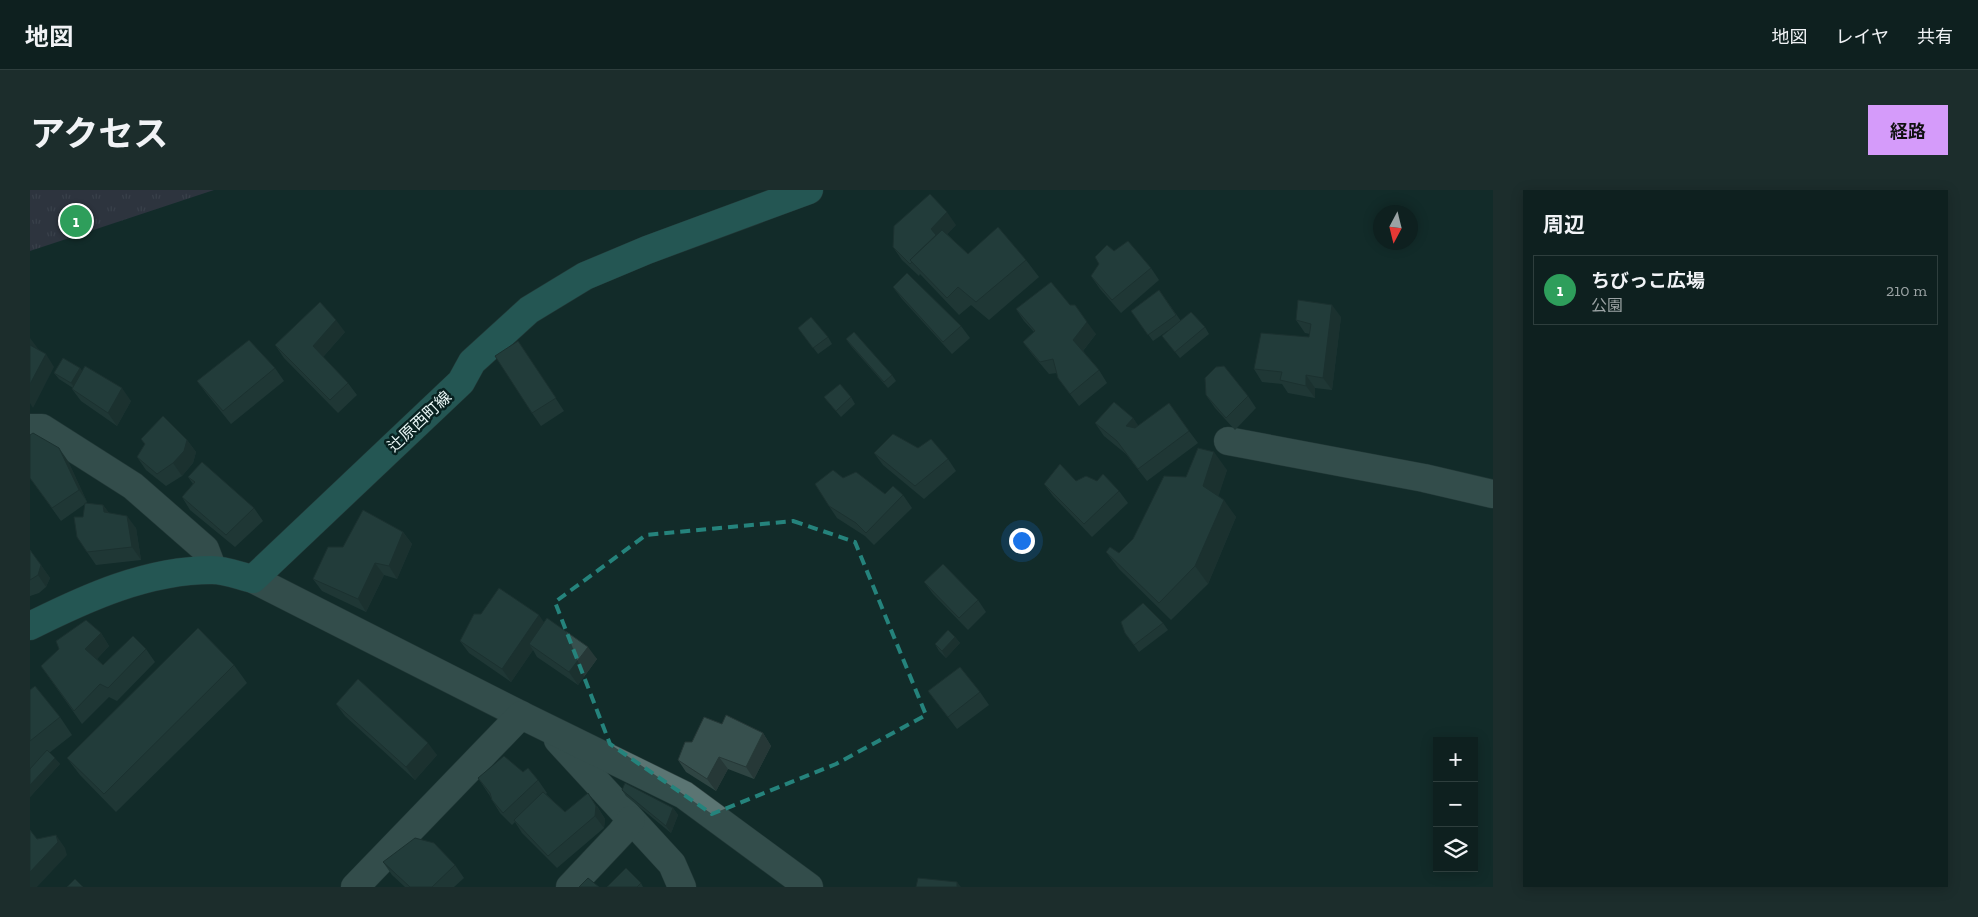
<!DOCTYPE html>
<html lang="ja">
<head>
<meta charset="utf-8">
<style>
	:root { --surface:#0e201f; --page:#1c2d2c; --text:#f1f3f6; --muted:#9ba3a4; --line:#2e3e3d; --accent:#d59bfa }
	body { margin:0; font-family:"Zilla Slab","Noto Sans JP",serif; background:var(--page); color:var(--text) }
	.controls { position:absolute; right:15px; bottom:15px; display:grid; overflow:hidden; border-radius:0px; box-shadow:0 2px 12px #0003 }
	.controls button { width:45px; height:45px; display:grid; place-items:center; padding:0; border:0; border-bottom:1px solid var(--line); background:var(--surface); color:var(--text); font:25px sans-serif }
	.compass { position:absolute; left:1343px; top:15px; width:45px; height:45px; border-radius:50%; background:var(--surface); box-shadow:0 2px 12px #0003; rotate:187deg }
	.you { position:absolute; left:991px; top:350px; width:18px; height:18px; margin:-12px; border:4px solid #fff; border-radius:50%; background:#1a73e8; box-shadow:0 0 0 8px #1a73e833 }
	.badge { display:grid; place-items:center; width:32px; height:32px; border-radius:50%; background:var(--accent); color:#fff; font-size:16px; font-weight:700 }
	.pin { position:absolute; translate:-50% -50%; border:2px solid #fff; box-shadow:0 1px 5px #0006 }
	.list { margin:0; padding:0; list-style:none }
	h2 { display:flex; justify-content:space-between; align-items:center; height:65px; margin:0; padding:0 20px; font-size:21px }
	h2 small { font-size:16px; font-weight:400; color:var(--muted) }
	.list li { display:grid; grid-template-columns:32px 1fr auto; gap:15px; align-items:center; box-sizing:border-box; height:70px; margin:0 10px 10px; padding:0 10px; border:1px solid var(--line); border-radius:0px }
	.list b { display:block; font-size:19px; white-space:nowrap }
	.list p { margin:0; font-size:16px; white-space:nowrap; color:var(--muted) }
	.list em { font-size:16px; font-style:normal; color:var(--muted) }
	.icon { flex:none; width:28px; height:28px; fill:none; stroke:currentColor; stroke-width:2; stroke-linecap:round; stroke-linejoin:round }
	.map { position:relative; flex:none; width:1463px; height:697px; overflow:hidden; border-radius:0px }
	header { display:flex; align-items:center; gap:30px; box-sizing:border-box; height:70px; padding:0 25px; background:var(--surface); border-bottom:1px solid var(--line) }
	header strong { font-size:24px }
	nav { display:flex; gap:28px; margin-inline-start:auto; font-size:18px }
	.intro { display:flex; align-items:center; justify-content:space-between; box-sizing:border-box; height:120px; padding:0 30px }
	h1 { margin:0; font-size:35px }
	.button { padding:12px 22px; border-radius:0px; background:var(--accent); color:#111; font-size:18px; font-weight:700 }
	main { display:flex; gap:30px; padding:0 30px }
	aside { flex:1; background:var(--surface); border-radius:0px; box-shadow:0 2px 12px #0003 }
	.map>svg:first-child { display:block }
</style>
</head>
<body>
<header>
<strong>地図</strong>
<nav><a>地図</a><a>レイヤ</a><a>共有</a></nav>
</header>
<div class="intro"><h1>アクセス</h1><a class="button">経路</a></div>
<main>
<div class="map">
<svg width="1463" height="697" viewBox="0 0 1463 697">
	<defs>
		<pattern id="park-tufts" width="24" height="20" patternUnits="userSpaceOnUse" patternTransform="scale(1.25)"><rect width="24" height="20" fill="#4e3e58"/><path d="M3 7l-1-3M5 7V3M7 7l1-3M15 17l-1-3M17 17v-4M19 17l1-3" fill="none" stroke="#685a71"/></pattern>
	</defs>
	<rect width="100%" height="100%" fill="#122b29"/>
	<!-- park -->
	<polygon fill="url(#park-tufts)" points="0,0 184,0 0,61"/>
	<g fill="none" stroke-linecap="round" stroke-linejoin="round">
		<defs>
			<g id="minor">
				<polyline points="0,238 12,238 103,296 175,359 183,380"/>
				<polyline points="1198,251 1394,288 1463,304"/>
				<polyline points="223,389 491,525"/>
				<polyline points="528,550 642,674 652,697"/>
				<polyline points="325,697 491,525 654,605 779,697"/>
				<polyline points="540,697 591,643 601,630"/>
			</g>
			<path id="major" d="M0 436C56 408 117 380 182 380 195 380 210 386 223 389L431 192 442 172 499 120 555 86 617 60 779 0"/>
		</defs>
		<!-- minor casing -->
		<use href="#minor" stroke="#334544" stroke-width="29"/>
		<!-- major casing -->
		<use href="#major" stroke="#334544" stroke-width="29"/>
		<!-- minor -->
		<use href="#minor" stroke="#5b7573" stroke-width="28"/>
		<!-- major -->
		<use href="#major" stroke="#3b8985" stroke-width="28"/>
	</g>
	<!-- wall -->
	<g fill="#2f4543">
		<polygon points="926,35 917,44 938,64 996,70 1009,87 959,130 941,115 929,125 890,84 889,86 872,70 863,57"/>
		<polygon points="1084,61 1121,78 1129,90 1091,123 1070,99 1061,86 1069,74"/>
		<polygon points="863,97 931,136 940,148 922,164 872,109"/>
		<polygon points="1129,100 1151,131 1175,137 1179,144 1150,168 1132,146 1143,137 1123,151 1101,121"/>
		<polygon points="986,119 1066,144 1053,161 1069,180 1077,193 1049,216 1028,188 1027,183 1019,184 1002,164 993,152 1004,142 994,131"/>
		<polygon points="1311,127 1302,200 1285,198 1285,208 1258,203 1252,194 1232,192 1224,179 1279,147 1280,144 1275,143 1266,130"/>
		<polygon points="768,138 798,147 802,154 788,164"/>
		<polygon points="315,142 293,167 318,193 327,205 308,223 254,168 245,155"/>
		<polygon points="816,149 862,185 866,191 858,198 821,156"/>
		<polygon points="488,151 534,221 511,236 502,223"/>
		<polygon points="50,178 52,181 101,211 87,236 51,211 42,199 43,198 29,189 24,183"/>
		<polygon points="245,178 254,191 201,234 176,203 167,191"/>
		<polygon points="1176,205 1218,206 1226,218 1205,240 1185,218"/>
		<polygon points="794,207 821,207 825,214 811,227"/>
		<polygon points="1103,228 1108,236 1159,241 1168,253 1117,291 1096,264 1074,246 1065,233"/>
		<polygon points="111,249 157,250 166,262 163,273 152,286 136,296 116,280 107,267 115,254"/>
		<polygon points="888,258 918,269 926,281 894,309 853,275 844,263"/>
		<polygon points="38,271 57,312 56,313 73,315 79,323 106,338 111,370 66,375 57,362 53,327 55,314 31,331 0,288"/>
		<polygon points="1197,280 1188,306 1206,327 1178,394 1141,430 1089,379 1076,362 1089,363 1103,349 1156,287"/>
		<polygon points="158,287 224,318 233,331 205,357 160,320 152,307 163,294"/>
		<polygon points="813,288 855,304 873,305 882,318 844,355 835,346 807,328 799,316"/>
		<polygon points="1046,291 1089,301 1098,313 1062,347 1023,306 1014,294"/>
		<polygon points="373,342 382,354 367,389 354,385 336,422 292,401 283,389 313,357"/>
		<polygon points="0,360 20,388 16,397 9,403 0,406"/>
		<polygon points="894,392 948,410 956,422 938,440 903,404"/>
		<polygon points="514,432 567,469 548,495 507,467 503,460 481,492 439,463 430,451"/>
		<polygon points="1133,433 1138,440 1109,462 1095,443"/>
		<polygon points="71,443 79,456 67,469 73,475 116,459 125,472 87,511 79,507 52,534 11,476"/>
		<polygon points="925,447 930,453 916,468 909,461 905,454"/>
		<polygon points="204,475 217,493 86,622 50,585 37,568"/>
		<polygon points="0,500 30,527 42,545 19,563 30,574 0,607"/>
		<polygon points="898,501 950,502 959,515 927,539"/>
		<polygon points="306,514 407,565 385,590 315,526"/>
		<polygon points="692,534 733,543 741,556 724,589 698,579 686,601 656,582 648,570 662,552"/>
		<polygon points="493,582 508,590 517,603 516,604 535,622 567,616 575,629 574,638 527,678 492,643 485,632 482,635 470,623 462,610 460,606 448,588"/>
		<polygon points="592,600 643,618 648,625 641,643 596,606"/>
		<polygon points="353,672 425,675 434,688 424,697 375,697 362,685"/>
		<polygon points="611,693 613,697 577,697"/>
	</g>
	<!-- shaded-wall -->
	<g fill="#263837">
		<polygon points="917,22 926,35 911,51 901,39"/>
		<polygon points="1302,115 1311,127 1302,200 1293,188"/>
		<polygon points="306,130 315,142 292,168 283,156"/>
		<polygon points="1057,132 1066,144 1052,162 1043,150"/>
		<polygon points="0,148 9,160 0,155"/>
		<polygon points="16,164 24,177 3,218 0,213 0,194"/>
		<polygon points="50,178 55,185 46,199 41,193"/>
		<polygon points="1276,185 1285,198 1285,208 1276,196"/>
		<polygon points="92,198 101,211 87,236 78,223"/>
		<polygon points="1103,228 1112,241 1096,236"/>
		<polygon points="157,250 166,262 163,273 152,286 143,273"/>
		<polygon points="29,258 38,271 57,312 49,300"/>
		<polygon points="1184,262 1197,280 1186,314 1173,296"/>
		<polygon points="1194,310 1206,327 1178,394 1165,376"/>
		<polygon points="73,315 82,327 74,322"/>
		<polygon points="97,326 106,338 111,370 102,357"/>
		<polygon points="373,342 382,354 367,389 359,376"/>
		<polygon points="345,373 354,385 336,422 328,409"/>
		<polygon points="11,375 20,388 16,397 8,385"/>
		<polygon points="509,425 518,438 499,454 503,460 481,492 472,479"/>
		<polygon points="71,443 79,456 64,472 55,459"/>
		<polygon points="925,447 930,453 916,468 912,461"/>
		<polygon points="558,457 567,469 548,495 539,482"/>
		<polygon points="733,543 741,556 724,589 716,577"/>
		<polygon points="398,553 407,565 385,590 376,577"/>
		<polygon points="689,567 698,579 686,601 677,589"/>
		<polygon points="25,568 30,574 0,607 0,595"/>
		<polygon points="558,603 575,629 574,638 565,626"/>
		<polygon points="643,618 648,625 641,643 636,636"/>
		<polygon points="26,645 35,658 37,665 7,697 0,697 0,682"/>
		<polygon points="927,692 931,697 927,697"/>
	</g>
	<!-- building -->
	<g fill="#37504e" stroke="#263837">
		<polygon points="900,4 917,22 901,39 906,45 880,70 882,72 880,74 863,57 864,36"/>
		<polygon points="968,37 996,70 946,112 928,97 917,108 880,70 912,40 938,64"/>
		<polygon points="1098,51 1121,78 1082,110 1061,86 1069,74 1065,67 1077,55 1084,61"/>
		<polygon points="877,83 931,136 913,152 863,97"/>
		<polygon points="1021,92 1040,115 1045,115 1057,132 1043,150 1069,180 1040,204 1028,188 1023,169 1010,172 993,152 1005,141 986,119"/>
		<polygon points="1129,100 1146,125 1118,145 1101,121"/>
		<polygon points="1268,110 1302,115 1293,188 1276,185 1276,196 1250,190 1252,182 1224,179 1231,143 1279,147 1281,134 1266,130"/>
		<polygon points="290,112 306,130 283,156 318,193 300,210 245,155"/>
		<polygon points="1161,122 1175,137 1145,162 1132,146"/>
		<polygon points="781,127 798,147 783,158 768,138"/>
		<polygon points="824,142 862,185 854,192 816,149"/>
		<polygon points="219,150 245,178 193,221 167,191"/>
		<polygon points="488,151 526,208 502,223 465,166"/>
		<polygon points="0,155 16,164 0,194"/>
		<polygon points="33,168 50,178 41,193 24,183"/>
		<polygon points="55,176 92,198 78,223 42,199"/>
		<polygon points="1194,176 1218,206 1196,228 1176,205 1175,188 1186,177"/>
		<polygon points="810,194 821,207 806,221 794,207"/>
		<polygon points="1084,212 1103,228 1096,236 1105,238 1139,213 1159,241 1108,279 1087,251 1065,233"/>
		<polygon points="133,226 157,250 154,261 143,273 127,284 107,267 115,254 111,249"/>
		<polygon points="3,243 29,258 49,300 22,318 0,288 0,245"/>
		<polygon points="863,244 888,258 901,249 918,269 885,296 844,263"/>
		<polygon points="1168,258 1184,262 1173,296 1194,310 1165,376 1129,413 1076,362 1080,357 1089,363 1103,349 1134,286 1156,287"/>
		<polygon points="172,272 224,318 196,345 152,307 165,292 158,287"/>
		<polygon points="1030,274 1046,291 1056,286 1067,291 1073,284 1089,301 1054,334 1014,294"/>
		<polygon points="803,280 813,288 826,282 855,304 863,296 873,305 836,343 826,333 799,316 785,294"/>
		<polygon points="55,313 73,315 74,322 97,326 102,357 57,362 47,347 44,327 53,327"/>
		<polygon points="333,320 373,342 359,376 345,373 328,409 283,389 298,357 313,357"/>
		<polygon points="0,360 11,375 8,385 0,390"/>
		<polygon points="913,374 948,410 929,428 894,392"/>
		<polygon points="469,398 509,425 472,479 430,451 444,424 451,424"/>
		<polygon points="1113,413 1133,433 1104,455 1095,443 1091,432"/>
		<polygon points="517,428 558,457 539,482 499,454"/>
		<polygon points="56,430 71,443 55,459 73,475 103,446 116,459 78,498 70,494 44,521 11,476 29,459 26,451"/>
		<polygon points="168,438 204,475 74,604 37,568"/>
		<polygon points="918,440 925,447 912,461 905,454"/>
		<polygon points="930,477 950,502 918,527 898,501"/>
		<polygon points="328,489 398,553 376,577 306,514"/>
		<polygon points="5,496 30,527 0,551 0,500"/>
		<polygon points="696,525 733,543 716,577 689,567 677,589 648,570 655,552 662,552 674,527 692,534"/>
		<polygon points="17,560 25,568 0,595 0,579"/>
		<polygon points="474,566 493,582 498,578 508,590 473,623 462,610 460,603 448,588"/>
		<polygon points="595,593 643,618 636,636 592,600"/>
		<polygon points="513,602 535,622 558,603 566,616 565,626 518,666 484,630"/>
		<polygon points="0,640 7,649 26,645 28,652 0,682"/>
		<polygon points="385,648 404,653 425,675 402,697 380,697 353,672"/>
		<polygon points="596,678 611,693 607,697 577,697"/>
		<polygon points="558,688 569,697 549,697"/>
		<polygon points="888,688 927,692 927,697 886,697"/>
		<polygon points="45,689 53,697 37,697"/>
	</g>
	<!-- marked area -->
	<path d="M0 0H1463V697H0ZM763 331 825 352 896 525 806 574 682 624 580 554 525 412 616 345Z" fill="#122b29" fill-opacity=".55" fill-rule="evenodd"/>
	<path fill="none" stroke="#25837c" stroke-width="4" stroke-dasharray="10 6" stroke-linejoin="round" d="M763 331 825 352 896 525 806 574 682 624 580 554 525 412 616 345Z"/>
	<g text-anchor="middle" stroke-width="5" stroke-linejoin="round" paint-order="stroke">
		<!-- street labels -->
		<g font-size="16" fill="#e8f6f5" stroke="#082120">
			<text transform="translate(389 231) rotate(-43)" y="6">辻原西町線</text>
		</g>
	</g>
</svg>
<div class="controls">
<button>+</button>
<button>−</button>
<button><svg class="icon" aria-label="layers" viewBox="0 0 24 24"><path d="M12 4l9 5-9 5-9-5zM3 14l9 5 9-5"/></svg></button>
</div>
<svg class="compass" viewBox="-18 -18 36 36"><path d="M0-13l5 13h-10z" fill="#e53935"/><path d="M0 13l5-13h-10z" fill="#9ba3a4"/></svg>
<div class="you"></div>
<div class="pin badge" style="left:46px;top:31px;background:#2e9e5b">1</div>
</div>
<aside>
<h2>周辺<small></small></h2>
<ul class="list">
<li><span class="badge" style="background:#2e9e5b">1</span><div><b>ちびっこ広場</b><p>公園</p></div><em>210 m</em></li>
</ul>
</aside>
</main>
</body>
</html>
